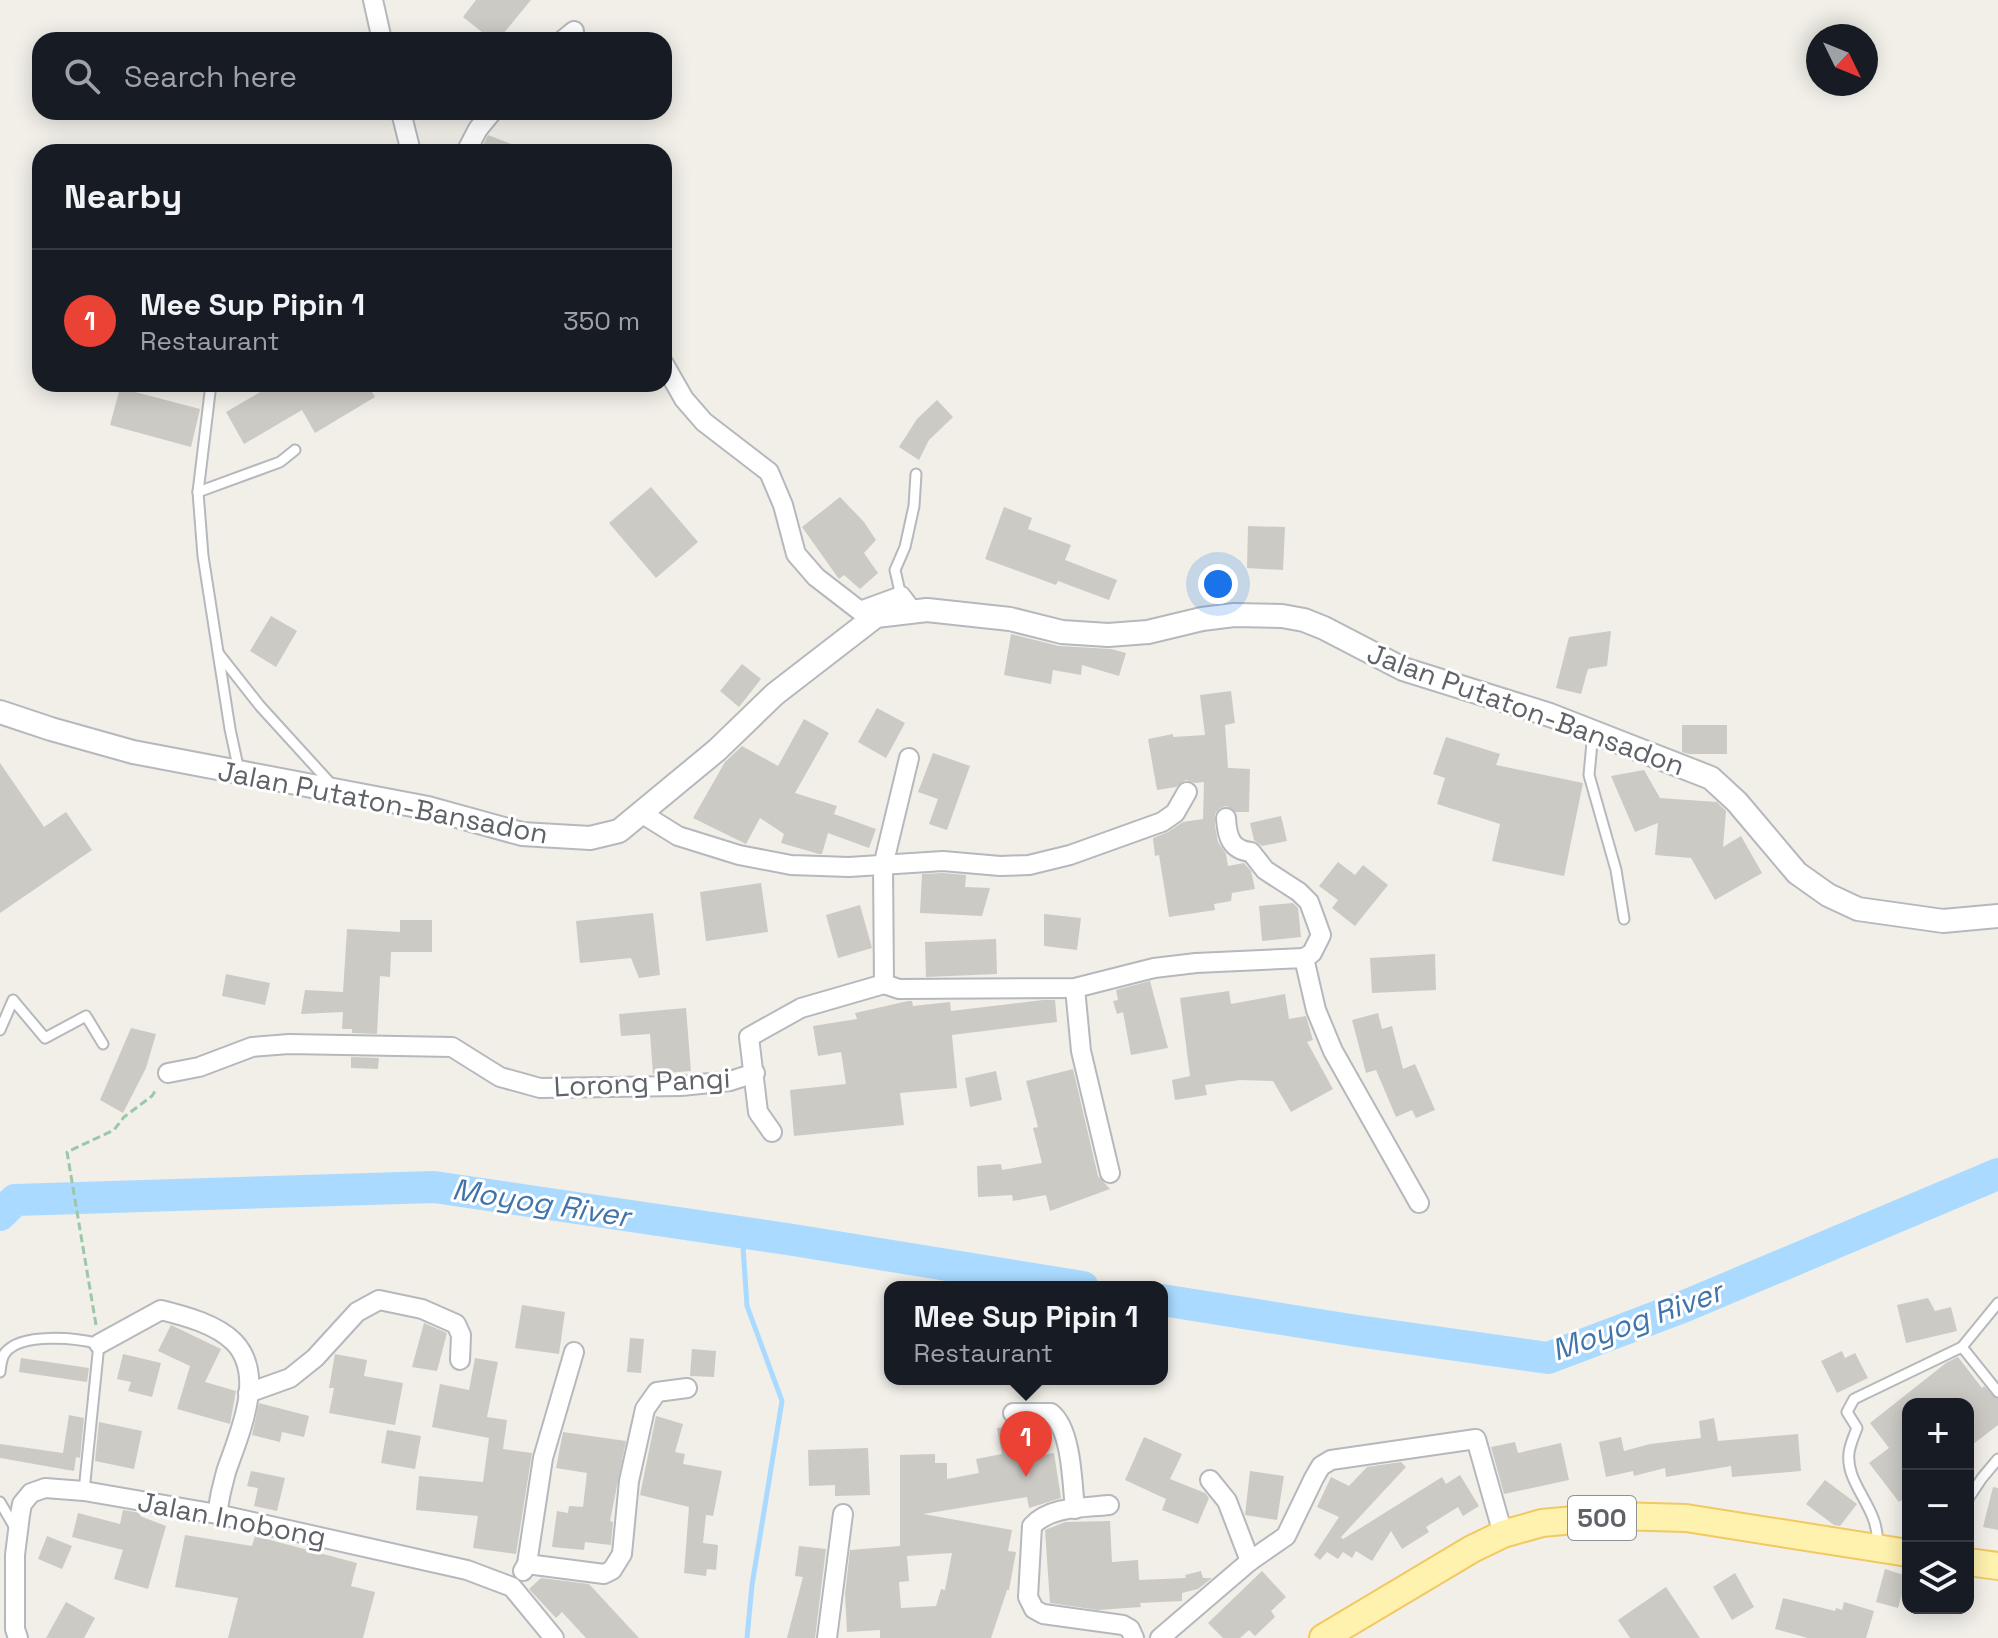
<!DOCTYPE html>
<html lang="en">
<head>
<meta charset="utf-8">
<style>
	:root { --surface:#171b24; --page:#242831; --text:#f1f3f6; --muted:#9ea1a6; --line:#363941; --accent:#ea4335 }
	body { margin:0; font-family:"Space Grotesk",sans-serif; background:var(--page); color:var(--text) }
	.controls { position:absolute; right:24px; bottom:24px; display:grid; overflow:hidden; border-radius:16px; box-shadow:0 4px 20px #0003 }
	.controls button { width:72px; height:72px; display:grid; place-items:center; padding:0; border:0; border-bottom:2px solid var(--line); background:var(--surface); color:var(--text); font:40px sans-serif }
	.compass { position:absolute; left:1806px; top:24px; width:72px; height:72px; border-radius:50%; background:var(--surface); box-shadow:0 4px 20px #0003; rotate:133deg }
	.you { position:absolute; left:1218px; top:584px; width:28px; height:28px; margin:-20px; border:6px solid #fff; border-radius:50%; background:#1a73e8; box-shadow:0 0 0 12px #1a73e833 }
	.badge { display:grid; place-items:center; width:52px; height:52px; border-radius:50%; background:var(--accent); color:#fff; font-size:26px; font-weight:700 }
	.pin { position:absolute; translate:-50% -66px; filter:drop-shadow(0 2px 4px #0008) }
	.pin::after { content:''; position:absolute; top:42px; width:28px; height:24px; background:inherit; clip-path:polygon(0 0,100% 0,50% 100%) }
	.popup { position:absolute; left:884px; top:1281px; width:284px; height:104px; box-sizing:border-box; display:grid; place-content:center; border-radius:16px; background:var(--surface); filter:drop-shadow(0 2px 6px #0005); font-size:26px; white-space:nowrap; color:var(--muted) }
	.popup b { font-size:30px; color:var(--text) }
	.popup::after { content:''; position:absolute; left:50%; top:100%; margin-left:-16px; border:16px solid transparent; border-top-color:var(--surface) }
	.list { margin:0; padding:0; list-style:none }
	h2 { display:flex; justify-content:space-between; align-items:center; height:104px; margin:0; padding:0 32px; font-size:34px }
	h2 small { font-size:26px; font-weight:400; color:var(--muted) }
	.list li { display:grid; grid-template-columns:52px 1fr auto; gap:24px; align-items:center; box-sizing:border-box; height:144px; padding:0 32px; border-top:2px solid var(--line) }
	.list b { display:block; font-size:30px; white-space:nowrap }
	.list p { margin:0; font-size:26px; white-space:nowrap; color:var(--muted) }
	.list em { font-size:26px; font-style:normal; color:var(--muted) }
	.icon { flex:none; width:44px; height:44px; fill:none; stroke:currentColor; stroke-width:2; stroke-linecap:round; stroke-linejoin:round }
	.map { position:relative; flex:none; width:1998px; height:1638px; overflow:hidden }
	.search { position:absolute; background:var(--surface); box-shadow:0 4px 20px #0003; left:32px; top:32px; width:640px; height:88px; display:flex; align-items:center; gap:20px; box-sizing:border-box; padding:0 28px; border-radius:24px; color:var(--muted); font-size:30px }
	.panel { position:absolute; background:var(--surface); box-shadow:0 4px 20px #0003; left:32px; top:144px; width:640px; height:248px; border-radius:24px }
	.map>svg:first-child { display:block }
</style>
</head>
<body>
<div class="map">
<svg width="1998" height="1638" viewBox="0 0 1998 1638">
	<rect width="100%" height="100%" fill="#f1efe8"/>
	<g fill="none" stroke-linecap="round" stroke-linejoin="round">
		<!-- stream -->
		<polyline stroke="#aadaff" stroke-width="5" points="742,1232 747,1306 782,1401 752,1585 747,1638"/>
		<!-- river -->
		<g stroke="#aadaff" stroke-width="32">
			<polyline points="0,1215 15,1200 434,1187 787,1239 1083,1287"/>
			<polyline points="1162,1300 1357,1331 1548,1358 1685,1306 1998,1174"/>
		</g>
	</g>
	<!-- building -->
	<g fill="#cccac5" fill-rule="evenodd">
		<polygon points="476,0 531,0 498,40 492,40 463,17"/>
		<polygon points="488,135 529,151 529,152 480,152"/>
		<polygon points="274,384 367,384 375,397 315,433 302,410 244,444 226,412"/>
		<polygon points="120,388 200,409 191,447 110,425"/>
		<polygon points="937,400 953,417 929,440 919,460 899,447 917,419"/>
		<polygon points="651,487 698,542 656,578 609,523"/>
		<polygon points="840,497 864,522 876,540 864,553 878,573 860,589 844,575 839,579 802,527"/>
		<polygon points="1004,507 1032,518 1028,529 1071,545 1065,560 1117,580 1109,600 1058,581 1056,585 985,559"/>
		<polygon points="1248,526 1285,527 1283,570 1247,568"/>
		<polygon points="271,616 297,631 276,667 250,651"/>
		<polygon points="1611,631 1607,666 1588,669 1581,694 1556,688 1569,637"/>
		<polygon points="1011,634 1059,646 1111,649 1126,653 1119,676 1082,665 1081,675 1053,670 1051,684 1004,675"/>
		<polygon points="742,664 761,679 739,707 720,691"/>
		<polygon points="1231,691 1235,723 1225,725 1228,768 1250,769 1249,812 1236,812 1226,806 1220,808 1215,814 1215,826 1218,842 1226,854 1228,866 1244,863 1251,871 1255,889 1232,893 1231,901 1214,904 1215,910 1169,917 1159,855 1155,856 1153,838 1168,832 1183,822 1203,819 1204,782 1195,783 1186,780 1176,787 1157,790 1148,739 1173,734 1173,737 1205,735 1200,695"/>
		<polygon points="877,708 905,723 886,758 858,742"/>
		<polygon points="804,719 829,733 795,793 837,806 834,814 876,829 869,848 828,833 822,854 819,854 781,843 784,834 760,818 746,844 693,818 725,762 742,746 778,766"/>
		<polygon points="1682,725 1727,725 1727,754 1689,754 1682,752"/>
		<polygon points="1446,737 1500,754 1496,765 1583,783 1564,876 1492,861 1500,824 1437,804 1445,778 1433,774"/>
		<polygon points="933,753 970,766 947,830 929,824 938,799 918,792"/>
		<polygon points="0,763 44,827 66,812 92,850 0,913"/>
		<polygon points="1644,770 1660,798 1717,802 1726,811 1723,847 1741,836 1762,873 1715,900 1691,858 1655,855 1658,823 1635,832 1611,776"/>
		<polygon points="1281,816 1287,841 1262,846 1254,840 1250,823"/>
		<polygon points="1338,862 1355,875 1363,865 1388,885 1355,926 1332,908 1338,900 1319,886"/>
		<polygon points="943,873 966,875 965,887 990,888 982,916 920,913 922,874"/>
		<polygon points="761,883 768,932 706,941 700,892"/>
		<polygon points="1293,903 1298,908 1301,937 1262,941 1259,906"/>
		<polygon points="860,905 872,948 838,958 826,915"/>
		<polygon points="653,913 660,975 639,978 631,958 580,963 576,921"/>
		<polygon points="1044,914 1081,918 1077,950 1044,946"/>
		<polygon points="400,920 432,920 432,952 391,952 390,977 380,976 377,1034 352,1033 352,1029 342,1029 343,1012 301,1014 305,990 343,992 347,929 400,932"/>
		<polygon points="996,939 997,974 926,977 925,942"/>
		<polygon points="1435,954 1436,990 1372,993 1370,958"/>
		<polygon points="226,974 270,983 265,1005 222,996"/>
		<polygon points="1150,981 1168,1048 1131,1055 1123,1012 1117,1014 1113,1001 1118,1000 1116,990"/>
		<polygon points="1229,991 1231,1004 1285,994 1289,1019 1306,1016 1313,1040 1307,1042 1333,1089 1291,1112 1273,1081 1240,1080 1205,1085 1207,1095 1175,1100 1172,1080 1190,1076 1180,998"/>
		<polygon points="1043,1000 1055,1000 1057,1022 952,1035 957,1088 900,1093 904,1125 794,1136 790,1090 846,1084 841,1052 818,1056 813,1026 857,1019 855,1013 908,1001 912,1001 913,1006 950,1002 951,1011"/>
		<polygon points="686,1008 691,1071 653,1074 650,1034 621,1036 619,1014"/>
		<polygon points="1378,1013 1382,1029 1392,1026 1403,1069 1415,1064 1435,1110 1416,1118 1412,1110 1396,1117 1376,1070 1366,1073 1352,1020"/>
		<polygon points="131,1028 156,1034 146,1068 123,1113 100,1100"/>
		<polygon points="351,1057 379,1058 378,1069 351,1068"/>
		<polygon points="1073,1069 1098,1176 1110,1189 1050,1211 1046,1195 1013,1201 1012,1195 978,1197 977,1166 1001,1164 1002,1170 1042,1163 1033,1128 1038,1127 1026,1081"/>
		<polygon points="996,1071 1002,1100 970,1107 965,1078"/>
		<polygon points="1928,1298 1935,1311 1951,1307 1957,1331 1906,1343 1897,1305"/>
		<polygon points="522,1305 565,1312 559,1354 515,1348"/>
		<polygon points="424,1323 447,1333 437,1371 412,1367"/>
		<polygon points="171,1325 221,1349 205,1382 236,1391 230,1424 177,1409 190,1366 158,1351"/>
		<polygon points="630,1338 644,1339 641,1373 627,1372"/>
		<polygon points="692,1349 716,1351 714,1377 690,1376"/>
		<polygon points="1842,1351 1845,1358 1855,1353 1868,1378 1837,1393 1821,1361"/>
		<polygon points="123,1354 161,1363 152,1397 128,1391 131,1382 117,1379"/>
		<polygon points="335,1354 367,1360 364,1376 403,1383 395,1425 329,1413 334,1388 329,1388"/>
		<polygon points="1958,1357 1982,1388 1984,1386 1998,1399 1998,1425 1968,1448 1968,1404 1908,1404 1908,1495 1899,1502 1869,1463 1889,1448 1870,1423 1946,1363"/>
		<polygon points="21,1358 89,1368 87,1382 19,1372"/>
		<polygon points="475,1358 498,1362 487,1417 507,1420 503,1449 532,1453 516,1554 473,1548 478,1516 416,1510 419,1476 483,1482 489,1438 432,1427 440,1384 469,1390"/>
		<polygon points="259,1403 309,1416 304,1437 282,1432 280,1442 252,1435"/>
		<polygon points="69,1415 84,1418 80,1458 76,1457 74,1471 0,1458 0,1444 63,1453"/>
		<polygon points="656,1416 683,1424 675,1452 685,1454 683,1464 722,1471 713,1516 706,1515 703,1543 718,1545 716,1570 707,1569 706,1576 684,1573 689,1507 640,1495"/>
		<polygon points="1714,1418 1718,1441 1798,1434 1801,1471 1732,1477 1731,1466 1666,1477 1665,1468 1634,1476 1633,1471 1606,1477 1599,1442 1621,1437 1624,1451 1650,1444 1701,1438 1699,1421"/>
		<polygon points="99,1422 142,1431 134,1469 95,1461"/>
		<path d="M1020 1425 1023 1442 1039 1439 1042 1455 1054 1453 1061 1498 1029 1508 1027 1497 923 1514 1012 1530 1008 1551 1016 1552 1009 1590H1007L991 1638H880V1630L847 1632 845 1594 850 1550 900 1546V1455L935 1454V1463H947V1479L979 1473 976 1459 1002 1454 997 1428ZM952 1553 945 1590 941 1589 936 1606 901 1608 899 1582 909 1581 907 1556Z"/>
		<polygon points="387,1430 421,1436 415,1469 381,1463"/>
		<polygon points="563,1432 626,1441 610,1521 613,1522 611,1545 585,1542 584,1550 552,1547 557,1511 568,1513 569,1506 583,1507 587,1473 556,1468"/>
		<polygon points="1144,1437 1182,1454 1170,1479 1205,1493 1209,1498 1198,1524 1162,1510 1166,1499 1125,1480"/>
		<polygon points="1515,1442 1518,1453 1561,1443 1569,1480 1504,1494 1491,1447"/>
		<polygon points="868,1448 870,1495 835,1496 835,1485 809,1486 808,1450"/>
		<polygon points="1401,1462 1406,1467 1341,1537 1343,1539 1442,1477 1446,1484 1460,1475 1479,1506 1463,1516 1458,1507 1426,1527 1429,1532 1402,1549 1391,1531 1372,1561 1356,1551 1352,1558 1343,1552 1338,1559 1327,1552 1320,1560 1314,1555 1339,1517 1317,1507 1331,1477 1349,1486 1367,1467"/>
		<polygon points="251,1471 285,1478 277,1511 254,1506 258,1488 247,1486"/>
		<polygon points="1250,1471 1284,1476 1277,1520 1245,1515"/>
		<polygon points="1825,1480 1857,1504 1840,1526 1834,1525 1806,1504"/>
		<polygon points="1993,1487 1998,1488 1998,1530 1983,1527"/>
		<polygon points="123,1510 141,1513 140,1516 166,1526 148,1589 114,1579 123,1550 72,1537 78,1513 120,1524"/>
		<polygon points="1110,1521 1112,1562 1138,1560 1139,1580 1186,1578 1185,1575 1201,1571 1203,1578 1212,1578 1198,1589 1182,1593 1182,1601 1140,1603 1141,1607 1098,1610 1050,1603 1045,1530 1065,1522"/>
		<polygon points="185,1535 252,1546 255,1536 357,1563 351,1586 375,1592 363,1638 228,1638 238,1598 175,1587"/>
		<polygon points="47,1536 72,1546 62,1569 38,1559"/>
		<polygon points="799,1546 826,1549 815,1638 787,1638 803,1577 795,1576"/>
		<polygon points="1885,1569 1907,1576 1898,1608 1876,1602"/>
		<polygon points="1262,1571 1286,1597 1271,1611 1275,1617 1255,1636 1249,1630 1240,1638 1223,1638 1208,1623"/>
		<polygon points="1735,1573 1754,1607 1732,1620 1713,1587"/>
		<polygon points="541,1578 589,1584 639,1638 586,1638 562,1612 556,1618 529,1589"/>
		<polygon points="1666,1587 1700,1638 1630,1638 1618,1620"/>
		<polygon points="1783,1598 1835,1611 1836,1608 1842,1610 1844,1602 1874,1611 1866,1638 1808,1638 1775,1629"/>
		<polygon points="66,1602 95,1618 84,1638 46,1638"/>
	</g>
	<g fill="none" stroke-linecap="round" stroke-linejoin="round">
		<defs>
			<g id="service">
				<polyline points="211,384 198,492 203,556 230,729 239,771"/>
				<polyline points="198,492 280,462 295,450"/>
				<polyline points="901,596 895,570 905,547 914,506 916,474"/>
				<polyline points="219,654 260,706 332,785"/>
				<polyline points="1593,732 1589,775 1616,870 1624,919"/>
				<polyline points="0,1030 13,1000 45,1038 86,1016 103,1044"/>
				<polyline points="1998,1303 1962,1347 1998,1392"/>
				<path d="M0 1372C1 1365 1 1359 5 1353 21 1332 77 1338 99 1344L84 1491"/>
				<polyline points="1968,1499 1982,1478 1998,1459"/>
				<polyline points="0,1502 15,1528"/>
				<path d="M1877 1545C1881 1509 1845 1485 1849 1453 1850 1444 1854 1436 1857 1428L1847 1412 1854 1399 1962 1347"/>
			</g>
			<g id="minor">
				<polyline points="373,0 382,40"/>
				<polyline points="563,40 574,31"/>
				<polyline points="401,112 411,152"/>
				<polyline points="466,152 478,129 492,112"/>
				<polyline points="664,364 684,399 704,422 769,472 783,505 796,554 816,577 860,611 901,596 913,612"/>
				<polyline points="641,813 678,836 739,855 791,865 849,867 943,861 1000,866 1029,865 1070,855 1162,822 1175,813 1187,792"/>
				<path d="M1226 818C1227 837 1231 850 1251 852L1265 870 1299 892 1309 902 1321 935 1312 953 1304 958"/>
				<polyline points="884,984 899,989 1075,988 1154,968 1196,963 1304,958 1316,1010 1333,1051 1419,1203"/>
				<polyline points="884,984 883,866 909,758"/>
				<polyline points="1075,988 1081,1051 1110,1173"/>
				<polyline points="168,1073 199,1067 252,1047 289,1044 452,1047 500,1077 540,1088 681,1086 730,1081 755,1073"/>
				<polyline points="772,1132 758,1112 749,1037 801,1008 884,984"/>
				<path d="M99 1344 161 1310C185 1316 216 1324 234 1342 267 1376 238 1436 226 1472 222 1486 219 1500 217 1514"/>
				<polyline points="248,1393 290,1378 315,1358 357,1312 379,1300 422,1309 456,1324 461,1335 460,1360"/>
				<path d="M1013 1413H1051C1072 1430 1072 1483 1075 1509"/>
				<polyline points="1210,1480 1227,1501 1250,1561"/>
				<path d="M1109 1505C1083 1508 1050 1506 1032 1526L1028 1597 1034 1609 1043 1614 1123 1625 1130 1629 1134 1638"/>
				<polyline points="527,1564 604,1574 612,1570 622,1554 629,1481 645,1409 657,1392 687,1388"/>
				<polyline points="523,1571 527,1564 543,1458 574,1352"/>
				<polyline points="18,1638 15,1629 15,1555 20,1515 22,1504 31,1493 45,1488 84,1491 217,1514 467,1570 512,1587 554,1638"/>
				<polyline points="827,1638 843,1514"/>
				<polyline points="1160,1638 1250,1561 1286,1536 1314,1478 1321,1466 1331,1460 1476,1439 1503,1534"/>
			</g>
			<polyline id="tertiary" points="0,712 51,729 133,752 428,808 522,834 590,838 619,831 717,750 775,694 876,616 927,610 1010,619 1062,632 1108,635 1148,632 1202,619 1234,615 1282,616 1304,620 1324,628 1403,669 1550,715 1711,778 1737,802 1797,873 1828,895 1858,909 1943,921 1998,916"/>
			<g id="primary">
				<polyline points="1968,1562 1998,1566"/>
				<polyline points="1323,1638 1472,1549 1503,1534 1542,1523 1617,1516 1686,1518 1908,1553"/>
			</g>
		</defs>
		<!-- service casing -->
		<use href="#service" stroke="#b5b8bc" stroke-width="13"/>
		<!-- minor casing -->
		<use href="#minor" stroke="#b5b8bc" stroke-width="22"/>
		<!-- tertiary casing -->
		<use href="#tertiary" stroke="#b5b8bc" stroke-width="26"/>
		<!-- primary casing -->
		<use href="#primary" stroke="#f2c960" stroke-width="30"/>
		<!-- path -->
		<polyline stroke="#9cc7a9" stroke-width="3" stroke-dasharray="8 4" stroke-linecap="butt" points="96,1325 67,1152 114,1130 124,1117 152,1096 157,1088"/>
		<!-- service -->
		<use href="#service" stroke="#fff" stroke-width="9"/>
		<!-- minor -->
		<use href="#minor" stroke="#fff" stroke-width="18"/>
		<!-- tertiary -->
		<use href="#tertiary" stroke="#fff" stroke-width="22"/>
		<!-- primary -->
		<use href="#primary" stroke="#fff2af" stroke-width="26"/>
	</g>
	<g text-anchor="middle" stroke-width="6" stroke-linejoin="round" paint-order="stroke">
		<!-- shield labels -->
		<rect fill="#fff" stroke="#8f9295" stroke-width="2" x="1568" y="1496" width="68" height="44" rx="6"/>
		<g font-size="26" font-weight="bold" fill="#5f6368">
			<text x="1602" y="1527">500</text>
		</g>
		<!-- street labels -->
		<g font-size="28" fill="#5f6368" stroke="#fff">
			<text transform="translate(1526 709) rotate(20)" y="10">Jalan Putaton-Bansadon</text>
			<text transform="translate(383 802) rotate(11)" y="10">Jalan Putaton-Bansadon</text>
			<text transform="translate(642 1082) rotate(-3)" y="10">Lorong Pangi</text>
			<text transform="translate(232 1519) rotate(11)" y="10">Jalan Inobong</text>
		</g>
		<!-- water labels -->
		<g font-size="30" font-style="italic" fill="#4174aa" stroke="#fff">
			<text transform="translate(541 1203) rotate(9)" y="10">Moyog River</text>
			<text transform="translate(1637 1321) rotate(-20)" y="10">Moyog River</text>
		</g>
	</g>
</svg>
<div class="controls">
<button>+</button>
<button>−</button>
<button><svg class="icon" aria-label="layers" viewBox="0 0 24 24"><path d="M12 4l9 5-9 5-9-5zM3 14l9 5 9-5"/></svg></button>
</div>
<svg class="compass" viewBox="-18 -18 36 36"><path d="M0-13l5 13h-10z" fill="#e53935"/><path d="M0 13l5-13h-10z" fill="#9ea1a6"/></svg>
<div class="you"></div>
<div class="pin badge" style="left:1026px;top:1477px">1</div>
<div class="popup"><b>Mee Sup Pipin 1</b>Restaurant</div>
<div class="search"><svg class="icon" aria-label="search" viewBox="0 0 24 24"><circle cx="10" cy="10" r="6"/><path d="M15 15l6 6"/></svg>Search here</div>
<section class="panel">
<h2>Nearby<small></small></h2>
<ul class="list">
<li><span class="badge">1</span><div><b>Mee Sup Pipin 1</b><p>Restaurant</p></div><em>350 m</em></li>
</ul>
</section>
</div>
</body>
</html>
